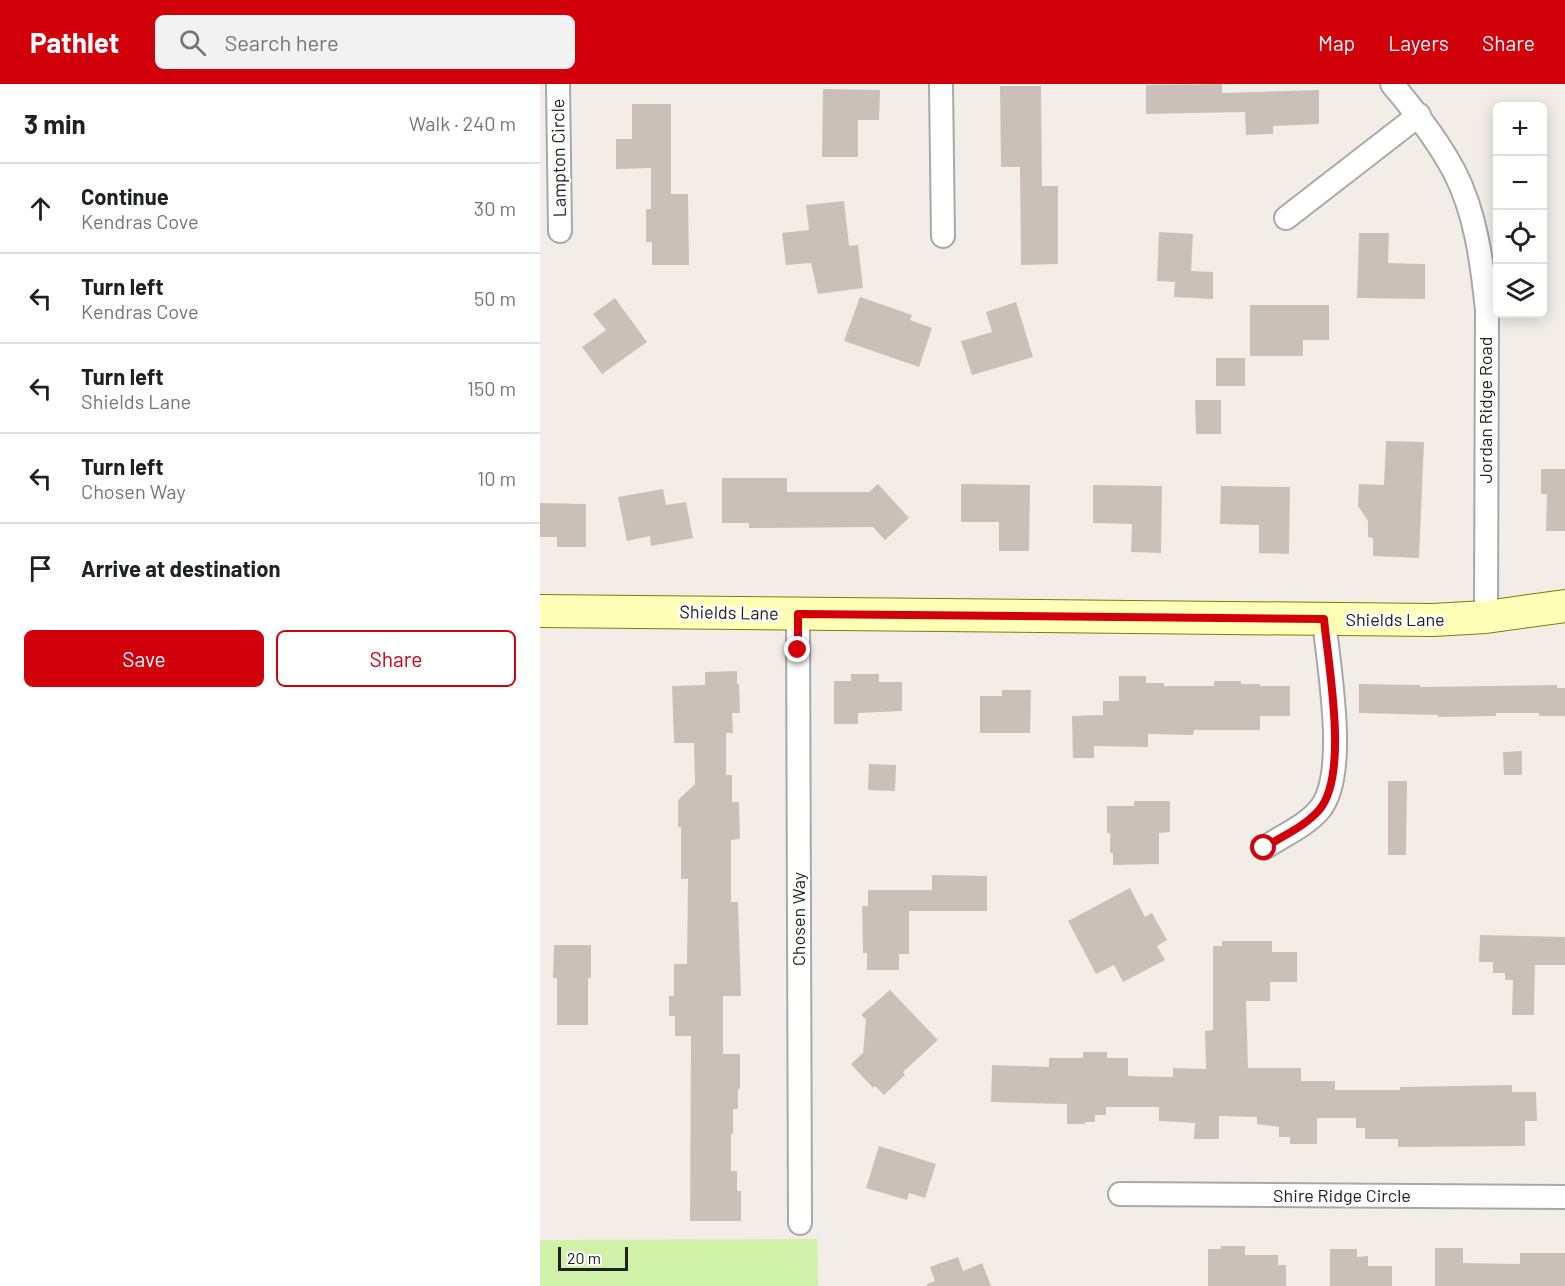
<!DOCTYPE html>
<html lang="en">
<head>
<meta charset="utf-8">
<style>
	:root { --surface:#fff; --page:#f2f2f2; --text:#202124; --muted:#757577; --line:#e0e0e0; --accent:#d2000a }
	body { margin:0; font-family:Barlow,sans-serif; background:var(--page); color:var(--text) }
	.controls { position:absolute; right:18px; top:18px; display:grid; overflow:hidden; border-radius:9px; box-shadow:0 3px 15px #0003 }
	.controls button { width:54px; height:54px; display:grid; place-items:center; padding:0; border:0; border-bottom:2px solid var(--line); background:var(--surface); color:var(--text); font:30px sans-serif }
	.scale { position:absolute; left:18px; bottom:15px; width:70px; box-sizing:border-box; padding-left:6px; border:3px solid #212121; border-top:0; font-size:16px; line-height:21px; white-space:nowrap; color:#212121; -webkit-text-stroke:4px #fff; paint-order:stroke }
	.stop { position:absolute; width:18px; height:18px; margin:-14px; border:4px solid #d2000a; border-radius:50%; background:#fff }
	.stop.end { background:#d2000a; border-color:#fff; box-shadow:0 2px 6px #0008 }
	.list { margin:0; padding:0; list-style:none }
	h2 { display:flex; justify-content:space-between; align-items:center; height:78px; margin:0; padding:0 24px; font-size:26px }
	h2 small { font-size:20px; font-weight:400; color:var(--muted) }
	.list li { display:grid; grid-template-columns:39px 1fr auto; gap:18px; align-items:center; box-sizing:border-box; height:90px; padding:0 24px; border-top:2px solid var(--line) }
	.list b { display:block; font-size:22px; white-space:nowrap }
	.list p { margin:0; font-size:20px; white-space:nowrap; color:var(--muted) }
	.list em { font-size:20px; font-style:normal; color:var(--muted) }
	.actions { display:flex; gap:12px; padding:18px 24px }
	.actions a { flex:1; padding:14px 0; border:2px solid var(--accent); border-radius:9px; text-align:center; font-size:21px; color:var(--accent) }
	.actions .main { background:var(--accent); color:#fff }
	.icon { flex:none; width:33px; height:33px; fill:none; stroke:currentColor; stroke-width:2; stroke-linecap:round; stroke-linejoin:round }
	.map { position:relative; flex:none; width:1025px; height:1202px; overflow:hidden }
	header { display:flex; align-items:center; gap:36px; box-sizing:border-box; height:84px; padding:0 30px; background:var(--accent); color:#fff }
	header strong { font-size:28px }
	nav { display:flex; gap:33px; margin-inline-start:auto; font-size:21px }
	.search { width:420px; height:54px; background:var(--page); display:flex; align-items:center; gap:15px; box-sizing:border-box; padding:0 21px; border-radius:9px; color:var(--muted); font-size:22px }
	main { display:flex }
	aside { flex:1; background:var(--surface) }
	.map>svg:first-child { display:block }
</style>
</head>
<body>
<header>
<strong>Pathlet</strong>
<div class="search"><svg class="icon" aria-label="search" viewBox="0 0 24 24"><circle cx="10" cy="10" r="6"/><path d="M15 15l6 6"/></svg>Search here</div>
<nav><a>Map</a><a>Layers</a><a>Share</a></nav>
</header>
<main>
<aside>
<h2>3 min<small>Walk · 240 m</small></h2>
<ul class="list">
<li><svg class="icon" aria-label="ahead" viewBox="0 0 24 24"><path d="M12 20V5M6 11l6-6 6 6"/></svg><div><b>Continue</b><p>Kendras Cove</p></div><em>30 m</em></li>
<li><svg class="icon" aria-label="left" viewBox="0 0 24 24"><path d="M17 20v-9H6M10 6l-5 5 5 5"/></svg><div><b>Turn left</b><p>Kendras Cove</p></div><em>50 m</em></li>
<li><svg class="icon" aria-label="left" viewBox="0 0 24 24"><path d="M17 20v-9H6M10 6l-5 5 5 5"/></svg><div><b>Turn left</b><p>Shields Lane</p></div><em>150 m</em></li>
<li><svg class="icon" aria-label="left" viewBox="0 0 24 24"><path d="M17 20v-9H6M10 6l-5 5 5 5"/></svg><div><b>Turn left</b><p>Chosen Way</p></div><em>10 m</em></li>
<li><svg class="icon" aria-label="arrive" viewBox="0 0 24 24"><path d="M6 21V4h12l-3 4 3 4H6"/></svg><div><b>Arrive at destination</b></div></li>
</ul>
<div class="actions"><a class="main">Save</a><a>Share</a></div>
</aside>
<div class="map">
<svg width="1025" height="1202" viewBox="0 0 1025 1202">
	<rect width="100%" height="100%" fill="#f2eee7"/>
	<!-- grass -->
	<polygon fill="#cff1a8" points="277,1155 278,1202 0,1202 0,1156"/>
	<!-- building -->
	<g fill="#cbc0b9">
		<polygon points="682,0 682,9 779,6 779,40 733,42 733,50 706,51 705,28 606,30 606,1"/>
		<polygon points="460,2 501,2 502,102 518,102 518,180 481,181 480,83 461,83"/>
		<polygon points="283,5 340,6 339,36 318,36 318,73 282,73"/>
		<polygon points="92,20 131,20 131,110 148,110 149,181 112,181 112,158 106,158 106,125 111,125 111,84 76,85 76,55 92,55"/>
		<polygon points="304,117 309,162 318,161 323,204 278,210 271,179 246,181 242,149 269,146 266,121"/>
		<polygon points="619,148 653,150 651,187 673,188 673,215 634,213 635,198 617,197"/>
		<polygon points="819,149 849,149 848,179 885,180 885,215 817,214"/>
		<polygon points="320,213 372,231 370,236 392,244 379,283 304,257"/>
		<polygon points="75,214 107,258 62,290 42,263 66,246 53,230"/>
		<polygon points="476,218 493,273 432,291 421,257 452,248 446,228"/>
		<polygon points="710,221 789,221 789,256 763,256 763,272 710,272"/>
		<rect x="676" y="274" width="29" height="28"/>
		<polygon points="655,316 681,316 681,350 656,350"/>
		<polygon points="846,357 884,358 879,474 833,472 833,454 828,453 828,437 818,422 819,400 844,401"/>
		<polygon points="1001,385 1025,385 1025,447 1006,447 1007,410 1001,410"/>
		<polygon points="182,394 247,394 247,408 329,408 338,400 369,434 345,456 333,443 209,444 209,439 182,439"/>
		<polygon points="421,400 490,401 489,467 459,467 459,438 421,438"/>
		<polygon points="553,401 622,402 621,469 591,468 592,440 553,439"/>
		<polygon points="681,402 750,403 749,470 719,469 719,441 680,440"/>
		<polygon points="123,405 126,421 146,418 153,454 111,462 110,452 87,457 78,413"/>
		<polygon points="0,419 46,420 46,463 17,463 17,453 0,453"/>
		<polygon points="197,587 197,600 199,600 200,629 192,629 193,649 186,649 186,691 192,691 192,718 199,718 200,755 191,756 191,818 198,818 201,912 183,912 183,970 200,970 200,1005 198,1005 198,1025 193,1025 193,1050 191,1050 191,1087 197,1087 197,1107 201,1107 201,1137 150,1137 151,952 135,952 135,932 129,932 129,912 134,912 134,880 147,880 148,795 141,795 141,743 138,743 138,716 155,700 154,659 134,659 132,602 165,601 165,588"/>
		<polygon points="311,590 339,590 339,598 362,598 362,627 318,629 318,640 294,640 294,597 311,597"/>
		<polygon points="579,592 606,592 606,599 624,599 624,602 674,602 674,597 701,597 701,600 720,600 720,602 750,602 750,632 720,632 720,646 654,646 653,651 608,650 608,663 554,662 554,674 533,674 532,632 563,631 563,617 579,617"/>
		<polygon points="819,600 880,601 880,603 1017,601 1017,604 1025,604 1025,632 999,632 999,629 956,629 956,632 898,633 898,631 819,629"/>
		<polygon points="462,606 491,606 490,649 440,649 440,612 462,612"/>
		<polygon points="982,667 982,691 964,691 963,668"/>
		<polygon points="329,680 356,681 355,707 328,706"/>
		<polygon points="848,697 867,697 866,771 848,771"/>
		<polygon points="594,717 630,717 630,748 619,749 619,780 573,781 573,769 570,769 570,749 567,749 567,722 594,722"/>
		<polygon points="392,791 447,792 447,827 369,827 369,870 359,870 359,886 327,886 327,869 323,869 322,822 328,822 328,806 392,806"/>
		<polygon points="590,804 605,833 612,829 627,856 617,862 625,876 583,898 574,881 556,890 528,837"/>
		<polygon points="940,851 1025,853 1025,881 995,881 994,931 972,931 973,896 965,896 965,889 953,889 953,878 939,878"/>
		<polygon points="682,857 732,857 732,868 757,868 757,898 730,898 730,917 706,917 708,984 761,984 761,997 795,997 795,1006 860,1006 860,1003 972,1001 972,1008 996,1008 997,1037 985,1037 985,1062 858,1063 858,1055 825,1055 825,1044 816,1044 816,1034 777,1034 777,1060 750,1060 750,1053 739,1053 739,1043 717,1040 717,1033 679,1032 679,1055 654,1055 655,1039 619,1037 619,1023 566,1023 566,1031 555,1031 555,1038 545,1038 545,1040 527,1040 527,1020 451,1018 452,981 509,983 509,974 543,974 543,968 567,968 567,974 588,974 588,992 633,993 633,984 666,985 665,947 673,946 673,862 682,862"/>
		<polygon points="14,861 51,861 51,894 48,894 48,941 17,941 17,894 13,894"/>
		<polygon points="350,906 398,956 363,988 365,991 344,1011 335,1002 333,1004 311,980 323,969 326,935 321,931"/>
		<polygon points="339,1062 396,1080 385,1114 369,1109 367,1116 326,1104"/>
		<polygon points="681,1162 705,1162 705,1171 738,1171 738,1181 746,1181 746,1202 668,1202 668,1165 681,1165"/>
		<polygon points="895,1164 923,1164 923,1179 980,1180 980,1169 1025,1169 1025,1202 895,1202"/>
		<polygon points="790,1165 817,1165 817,1173 828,1172 828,1182 852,1182 852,1202 790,1202"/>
		<polygon points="418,1173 423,1187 442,1179 451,1202 387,1202 387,1200 395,1197 390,1183"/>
	</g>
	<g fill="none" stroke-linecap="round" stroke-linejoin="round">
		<defs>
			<g id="street">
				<polyline points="18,0 20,147"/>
				<polyline points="401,0 403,152"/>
				<path d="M852 0C875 27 897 55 914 87 936 129 942 179 947 226L946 533"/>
				<polyline points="746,134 879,31"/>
				<polyline points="258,530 260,1139"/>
				<path d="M724 764C742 752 766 742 780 725 809 689 788 581 784 535"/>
				<polyline points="580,1110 1025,1113"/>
			</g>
			<polyline id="secondary" points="0,527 893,536 946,533 1025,522"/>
		</defs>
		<!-- street casing -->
		<use href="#street" stroke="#a8a8a8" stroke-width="26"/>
		<!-- secondary casing -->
		<use href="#secondary" stroke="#788000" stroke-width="34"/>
		<!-- street -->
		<use href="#street" stroke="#fff" stroke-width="22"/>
		<!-- secondary -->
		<use href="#secondary" stroke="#ffffb8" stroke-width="32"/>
	</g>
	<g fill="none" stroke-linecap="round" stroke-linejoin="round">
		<!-- route -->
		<path stroke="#d2000a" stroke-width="8" d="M258 566V530L784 535C788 581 809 688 780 725 766 742 742 752 724 764"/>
	</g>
	<g text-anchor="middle" stroke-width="4.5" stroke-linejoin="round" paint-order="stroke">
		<!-- street labels -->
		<g font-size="18" fill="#212121" stroke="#fff">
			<text transform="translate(19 74) rotate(-91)" y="6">Lampton Circle</text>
			<text transform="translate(946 326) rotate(-90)" y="6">Jordan Ridge Road</text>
			<text transform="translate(189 529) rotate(1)" y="6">Shields Lane</text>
			<text x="855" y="542">Shields Lane</text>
			<text transform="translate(259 835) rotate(-90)" y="6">Chosen Way</text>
			<text x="802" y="1118">Shire Ridge Circle</text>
		</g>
	</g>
</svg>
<div class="controls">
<button>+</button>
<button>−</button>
<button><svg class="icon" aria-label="locate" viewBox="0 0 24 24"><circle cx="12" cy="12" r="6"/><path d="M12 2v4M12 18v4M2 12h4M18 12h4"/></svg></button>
<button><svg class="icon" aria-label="layers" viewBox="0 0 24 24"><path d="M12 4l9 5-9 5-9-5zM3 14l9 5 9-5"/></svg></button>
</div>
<div class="scale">20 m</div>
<div class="stop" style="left:724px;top:764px"></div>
<div class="stop end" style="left:258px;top:566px"></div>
</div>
</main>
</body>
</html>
